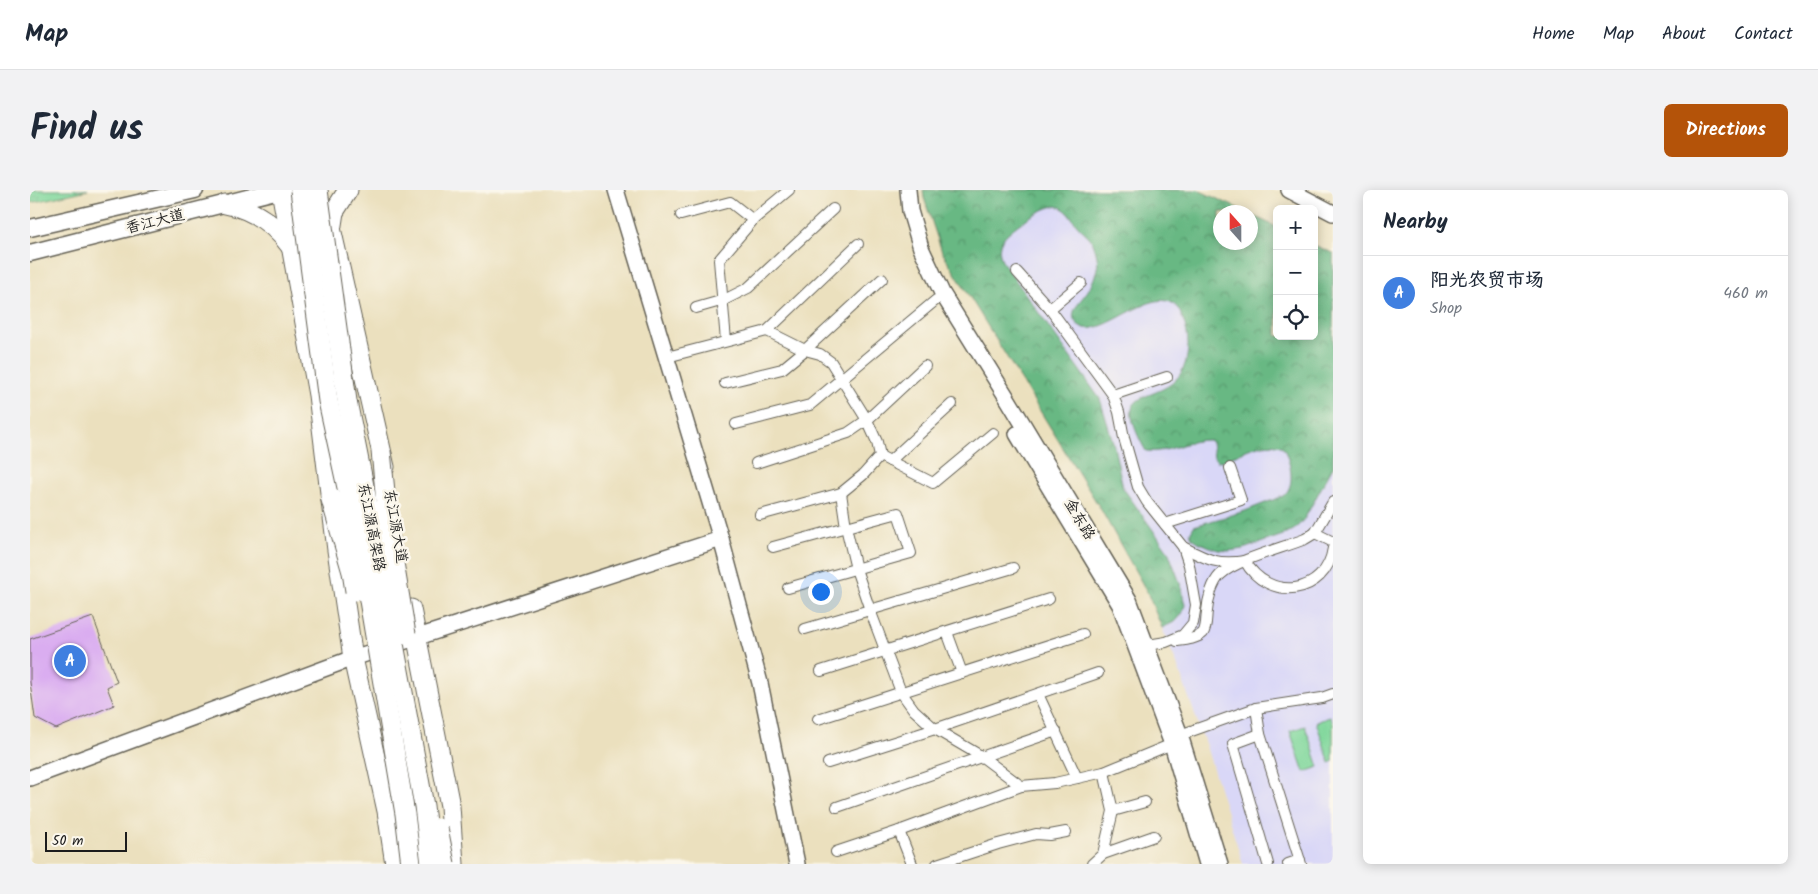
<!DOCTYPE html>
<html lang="en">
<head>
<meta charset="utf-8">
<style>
	:root { --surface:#fff; --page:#f2f2f3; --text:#1f2937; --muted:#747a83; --line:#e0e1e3; --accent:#b45309 }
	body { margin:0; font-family:Kalam,"LXGW WenKai TC",sans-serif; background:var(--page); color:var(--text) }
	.controls { position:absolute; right:15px; top:15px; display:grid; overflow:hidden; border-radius:8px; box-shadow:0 2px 12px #0003 }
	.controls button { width:45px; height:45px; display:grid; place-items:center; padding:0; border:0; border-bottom:1px solid var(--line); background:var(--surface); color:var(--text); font:25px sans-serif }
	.compass { position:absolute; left:1183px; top:15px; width:45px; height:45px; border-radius:50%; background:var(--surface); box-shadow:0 2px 12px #0003; rotate:339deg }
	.scale { position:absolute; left:15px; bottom:12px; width:82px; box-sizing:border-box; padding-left:5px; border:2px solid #1c1c1c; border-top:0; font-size:14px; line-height:18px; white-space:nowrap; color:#1c1c1c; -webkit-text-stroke:4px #fbf7ec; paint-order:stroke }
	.you { position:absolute; left:790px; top:401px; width:18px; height:18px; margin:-12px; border:4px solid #fff; border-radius:50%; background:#1a73e8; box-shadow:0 0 0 8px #1a73e833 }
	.badge { display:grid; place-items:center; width:32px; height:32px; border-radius:50%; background:var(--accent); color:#fff; font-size:16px; font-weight:700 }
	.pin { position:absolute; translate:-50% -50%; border:2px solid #fff; box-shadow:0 1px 5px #0006 }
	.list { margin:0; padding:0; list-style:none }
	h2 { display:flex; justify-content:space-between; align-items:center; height:65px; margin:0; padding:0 20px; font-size:21px }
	h2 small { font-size:16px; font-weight:400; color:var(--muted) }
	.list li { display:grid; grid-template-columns:32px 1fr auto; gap:15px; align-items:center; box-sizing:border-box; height:75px; padding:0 20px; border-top:1px solid var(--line) }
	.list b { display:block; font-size:19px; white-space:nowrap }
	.list p { margin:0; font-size:16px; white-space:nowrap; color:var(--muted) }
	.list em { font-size:16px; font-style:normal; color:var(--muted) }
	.icon { flex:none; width:28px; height:28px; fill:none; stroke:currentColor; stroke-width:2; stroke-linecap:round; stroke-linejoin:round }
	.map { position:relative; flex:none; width:1303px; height:674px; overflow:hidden; border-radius:8px }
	header { display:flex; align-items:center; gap:30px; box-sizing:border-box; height:70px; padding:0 25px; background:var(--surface); border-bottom:1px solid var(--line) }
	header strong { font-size:24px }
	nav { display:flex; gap:28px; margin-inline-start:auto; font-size:18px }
	.intro { display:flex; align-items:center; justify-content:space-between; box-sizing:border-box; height:120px; padding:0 30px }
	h1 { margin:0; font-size:35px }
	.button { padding:12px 22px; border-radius:8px; background:var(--accent); color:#fff; font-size:18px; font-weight:700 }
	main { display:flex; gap:30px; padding:0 30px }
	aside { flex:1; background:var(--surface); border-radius:8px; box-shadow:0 2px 12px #0003 }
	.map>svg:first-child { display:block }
</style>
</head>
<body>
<header>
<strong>Map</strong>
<nav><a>Home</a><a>Map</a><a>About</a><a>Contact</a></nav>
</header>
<div class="intro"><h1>Find us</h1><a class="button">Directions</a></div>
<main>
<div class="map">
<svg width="1303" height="674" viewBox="0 0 1303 674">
	<defs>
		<pattern id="grass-tufts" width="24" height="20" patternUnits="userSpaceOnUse" patternTransform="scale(1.25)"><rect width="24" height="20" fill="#80d79b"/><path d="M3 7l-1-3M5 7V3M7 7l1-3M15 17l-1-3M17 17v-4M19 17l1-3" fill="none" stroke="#6eb885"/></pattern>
		<pattern id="forest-crowns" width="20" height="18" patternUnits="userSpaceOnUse" patternTransform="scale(1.25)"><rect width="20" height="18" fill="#68b883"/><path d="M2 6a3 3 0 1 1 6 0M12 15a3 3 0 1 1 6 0" fill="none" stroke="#55956a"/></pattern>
	</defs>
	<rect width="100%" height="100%" fill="#fbf7ec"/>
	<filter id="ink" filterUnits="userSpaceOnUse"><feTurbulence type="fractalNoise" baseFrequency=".02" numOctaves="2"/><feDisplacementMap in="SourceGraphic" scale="10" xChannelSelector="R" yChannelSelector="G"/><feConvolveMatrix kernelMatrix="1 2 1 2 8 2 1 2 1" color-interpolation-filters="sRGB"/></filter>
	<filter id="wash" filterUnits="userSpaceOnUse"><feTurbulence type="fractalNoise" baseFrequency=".0096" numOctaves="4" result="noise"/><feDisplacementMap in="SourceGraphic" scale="20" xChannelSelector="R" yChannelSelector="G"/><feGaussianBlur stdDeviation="1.12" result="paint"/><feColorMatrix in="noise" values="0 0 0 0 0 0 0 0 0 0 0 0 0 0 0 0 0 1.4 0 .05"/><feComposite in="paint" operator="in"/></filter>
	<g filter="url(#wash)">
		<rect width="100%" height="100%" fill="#ebe0be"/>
		<!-- built -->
		<polygon fill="#d9d7f7" points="893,0 1168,0 1216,22 1190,22 1190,52 1220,52 1221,25 1247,37 1247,146 1284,146 1284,55 1303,63 1303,674 1213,674 1176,556 1147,474 1117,402 1070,318 912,62 894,8"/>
		<!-- grass -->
		<polygon fill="url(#grass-tufts)" stroke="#4e7a5c" points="0,0 58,0 0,13"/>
		<!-- forest -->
		<path fill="url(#forest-crowns)" stroke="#426a50" d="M893 0H1168L1216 22H1190V52H1220L1221 25 1247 37V146H1284V55L1303 63V276L1275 328 1265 339 1256 344 1213 359 1199 361 1188 360 1170 353 1162 348 1160 343 1164 336 1215 321 1253 306C1267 295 1260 271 1253 257 1233 248 1210 264 1192 271H1187L1184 267 1182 253 1179 250C1157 249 1140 264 1116 261 1111 253 1099 229 1102 219 1108 197 1156 210 1158 156 1158 146 1156 136 1152 127 1136 80 1077 149 1052 137 1032 127 1052 110 1059 99 1062 94 1066 84 1067 78 1069 72 1066 62 1064 56 1061 46 1054 43 1048 36 1040 27 1039 19 1026 16 1014 16 976 40 971 52 968 59 970 65 972 71L1070 209 1083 252 1093 298 1138 361 1150 393 1155 415 1152 424 1146 431 1132 438 1117 402 1070 318 912 62 894 8Z"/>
		<!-- garden -->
		<g fill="#80d79b" stroke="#4e7a5c">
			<polygon points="1300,527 1303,534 1303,571 1300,573 1286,532"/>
			<polygon points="1275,536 1289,577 1274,582 1260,541"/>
		</g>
		<g id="blocks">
			<!-- building -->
			<polygon fill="#daadf0" points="63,427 87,492 77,497 84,515 26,539 5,528 0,492 0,449"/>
		</g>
	</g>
	<g filter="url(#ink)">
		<use href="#blocks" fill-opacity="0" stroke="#646155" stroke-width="1"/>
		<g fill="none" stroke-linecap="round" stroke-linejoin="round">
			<defs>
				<g id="street">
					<polyline points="651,25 700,12 723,30"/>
					<polyline points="987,82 1020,119 1083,205 1089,222 1094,248 1108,297 1117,312 1153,357 1159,375 1166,415 1163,433 1153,445 1136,452 1118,455"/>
					<polyline points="666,118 694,110 718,98 803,19"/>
					<polyline points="1020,119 1051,93"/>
					<polyline points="696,151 689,70 723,30 759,0"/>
					<polyline points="637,167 737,141 828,54"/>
					<polyline points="695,193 752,179 775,160 852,89"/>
					<polyline points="1083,205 1137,187"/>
					<polyline points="706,234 780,215 906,110"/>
					<polyline points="850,266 903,293 963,243"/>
					<polyline points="860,271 922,214"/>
					<polyline points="726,273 818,243 837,230 895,176"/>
					<polyline points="811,303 816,337 826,379 840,420 871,502 884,520 905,539 951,566 991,596 1025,593 1074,582 1142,554"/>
					<polyline points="730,325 811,303 833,285 850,266 847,252 837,230 801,172 790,164 775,160 737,141"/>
					<polyline points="1135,334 1211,310 1200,278"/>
					<polyline points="1285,343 1303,352"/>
					<polyline points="743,357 868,323 881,363 758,398"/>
					<path d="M1153 357C1178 370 1187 375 1215 371 1238 412 1296 406 1303 358"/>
					<polyline points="775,439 983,378"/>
					<polyline points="917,442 932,483"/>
					<path d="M1147 451C1155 450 1167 449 1173 443 1177 437 1176 427 1177 421 1178 409 1182 393 1190 385 1205 370 1253 358 1275 349L1285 343 1303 312"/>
					<polyline points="791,481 1019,409"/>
					<polyline points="1008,504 1047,588"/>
					<polyline points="1226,518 1230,544 1271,674"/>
					<polyline points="788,529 1053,444"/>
					<polyline points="1230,544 1203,554 1238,674"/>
					<polyline points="1150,545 1226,518 1292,508 1303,504"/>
					<polyline points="798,573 905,539 1068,483"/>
					<polyline points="807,617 1026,541"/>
					<polyline points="1083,621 1115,612"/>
					<polyline points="869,641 882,674"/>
					<polyline points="806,662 869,641 991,596"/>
					<polyline points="1073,664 1124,646"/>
					<polyline points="907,674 968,654 1006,644 1020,645 1036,642"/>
					<polyline points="1062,674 1073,664 1083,621 1074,582"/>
					<polyline points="1258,674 1270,670"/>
				</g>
				<g id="secondary">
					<polyline points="586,0 691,349 730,493 767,674"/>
					<polyline points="878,0 880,21 891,58 912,103 979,211 1099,410 1150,545 1190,674"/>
					<polyline points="1259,0 1303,23"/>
					<polyline points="987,244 1090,415 1142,554 1177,674"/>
					<polyline points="0,588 323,468 691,349"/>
				</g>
				<g id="primary">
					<polyline points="0,38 165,0"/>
					<polyline points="0,63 249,0"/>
				</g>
				<g id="highway">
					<polyline points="251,0 288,205 307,360 323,468 357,621 365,674"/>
					<path d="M195 14C223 19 244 33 261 57"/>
					<polyline points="301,38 355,277"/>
					<polyline points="301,41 304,22 318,0"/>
					<polyline points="381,419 420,616 424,674"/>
				</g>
			</defs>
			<!-- street casing -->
			<use href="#street" stroke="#646155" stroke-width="12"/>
			<!-- secondary casing -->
			<use href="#secondary" stroke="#646155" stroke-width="18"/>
			<!-- primary casing -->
			<use href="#primary" stroke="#646155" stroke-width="19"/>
			<!-- highway casing -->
			<use href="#highway" stroke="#646155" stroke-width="21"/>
			<!-- street -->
			<use href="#street" stroke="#fff" stroke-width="10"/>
			<!-- secondary -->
			<use href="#secondary" stroke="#fff" stroke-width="15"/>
			<!-- primary -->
			<use href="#primary" stroke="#fff" stroke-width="16"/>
			<!-- highway -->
			<use href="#highway" stroke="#fff" stroke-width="19"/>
			<defs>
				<g id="highway-bridge">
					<polyline points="270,0 298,211 330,357 375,624 381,674"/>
					<polyline points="288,0 317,211 345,351 394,616 401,674"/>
					<polyline points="351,261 359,343 376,444"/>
					<polyline points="300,306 322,382 325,401"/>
					<polyline points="408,638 415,674"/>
				</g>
			</defs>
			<!-- highway-bridge casing -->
			<use href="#highway-bridge" stroke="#646155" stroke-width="21" stroke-linecap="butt"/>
			<!-- highway-bridge -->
			<use href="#highway-bridge" stroke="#fff" stroke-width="19"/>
		</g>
	</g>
	<g text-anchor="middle" stroke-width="5" stroke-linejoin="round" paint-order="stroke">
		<!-- street labels -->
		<g font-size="15" fill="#1c1c1c" stroke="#fbf7ec">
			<text transform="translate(125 31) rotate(-14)" y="5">香江大道</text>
			<text transform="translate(1050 329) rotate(59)" y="5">金东路</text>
			<text transform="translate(366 336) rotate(80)" y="5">东江源大道</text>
			<text transform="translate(342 337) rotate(79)" y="5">东江源高架路</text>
		</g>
	</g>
</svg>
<div class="controls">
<button>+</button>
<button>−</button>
<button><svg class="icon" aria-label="locate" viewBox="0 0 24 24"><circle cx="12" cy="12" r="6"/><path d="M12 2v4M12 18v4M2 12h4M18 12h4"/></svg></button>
</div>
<svg class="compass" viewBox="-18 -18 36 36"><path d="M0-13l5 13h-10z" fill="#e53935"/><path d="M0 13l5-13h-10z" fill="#747a83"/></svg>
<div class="scale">50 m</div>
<div class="you"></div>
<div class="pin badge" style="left:40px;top:471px;background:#3f7fe0">A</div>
</div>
<aside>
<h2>Nearby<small></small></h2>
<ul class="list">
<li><span class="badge" style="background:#3f7fe0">A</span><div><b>阳光农贸市场</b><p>Shop</p></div><em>460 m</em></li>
</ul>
</aside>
</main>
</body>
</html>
